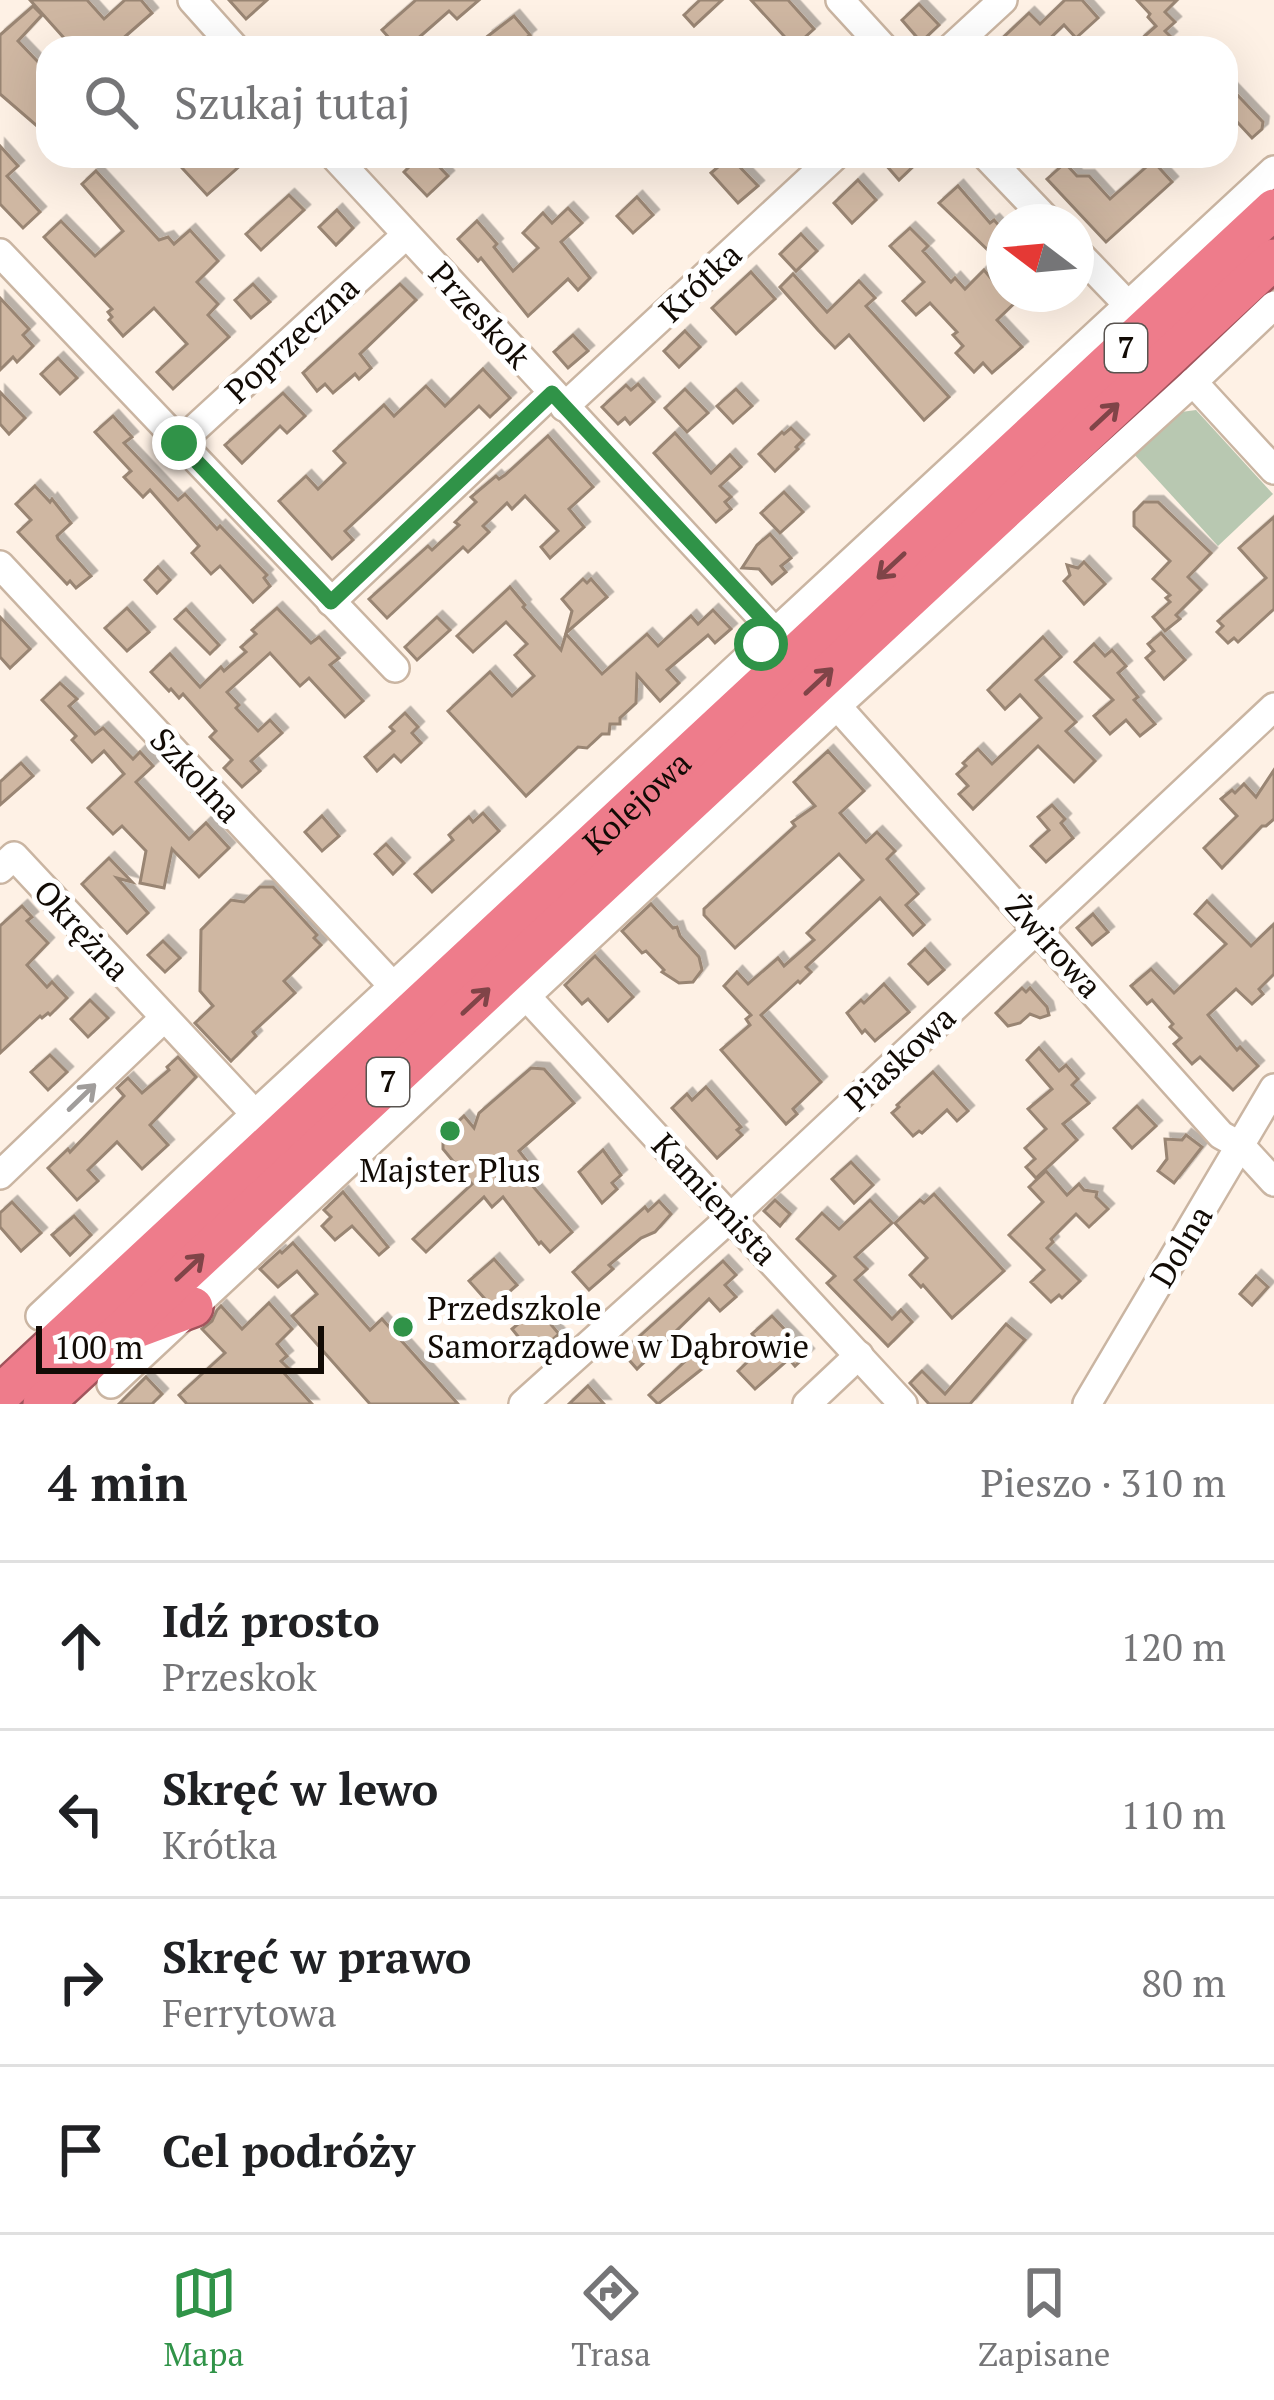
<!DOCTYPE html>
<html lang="pl">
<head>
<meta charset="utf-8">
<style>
	:root { --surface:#fff; --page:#f6f6f6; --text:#202124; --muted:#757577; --line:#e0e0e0; --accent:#309348 }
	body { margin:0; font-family:"PT Serif",serif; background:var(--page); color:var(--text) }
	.compass { position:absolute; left:986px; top:204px; width:108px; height:108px; border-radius:50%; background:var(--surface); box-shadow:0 12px 48px #0002; rotate:286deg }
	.scale { position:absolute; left:36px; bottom:30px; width:288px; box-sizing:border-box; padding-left:12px; border:6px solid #120b05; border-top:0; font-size:33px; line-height:42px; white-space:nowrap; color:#120b05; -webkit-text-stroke:9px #fff; paint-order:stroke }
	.stop { position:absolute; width:36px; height:36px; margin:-27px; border:9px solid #309348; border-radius:50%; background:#fff }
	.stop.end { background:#309348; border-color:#fff; box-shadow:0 3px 12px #0008 }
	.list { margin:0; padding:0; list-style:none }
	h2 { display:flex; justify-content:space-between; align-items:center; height:156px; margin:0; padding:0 48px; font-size:51px }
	h2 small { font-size:39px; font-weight:400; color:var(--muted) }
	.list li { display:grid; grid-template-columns:78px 1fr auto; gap:36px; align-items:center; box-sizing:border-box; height:168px; padding:0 48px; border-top:3px solid var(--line) }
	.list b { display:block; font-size:45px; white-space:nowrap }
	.list p { margin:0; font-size:39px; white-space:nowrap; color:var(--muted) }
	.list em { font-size:39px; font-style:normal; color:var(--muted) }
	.icon { flex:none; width:66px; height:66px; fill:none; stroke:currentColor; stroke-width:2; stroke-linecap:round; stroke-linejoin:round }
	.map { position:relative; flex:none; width:1274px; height:1404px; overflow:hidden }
	.search { position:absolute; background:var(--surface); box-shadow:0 12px 48px #0002; left:36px; right:36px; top:36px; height:132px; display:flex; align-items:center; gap:30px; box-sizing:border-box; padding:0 42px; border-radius:36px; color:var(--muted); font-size:45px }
	.sheet { height:828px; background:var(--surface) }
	nav { display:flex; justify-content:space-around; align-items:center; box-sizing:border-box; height:168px; border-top:3px solid var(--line); background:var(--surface); font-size:33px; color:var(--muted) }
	nav a { display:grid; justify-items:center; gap:6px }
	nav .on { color:var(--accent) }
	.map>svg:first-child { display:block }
</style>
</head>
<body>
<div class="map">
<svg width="1274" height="1404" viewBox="0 0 1274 1404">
	<defs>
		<filter id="shadow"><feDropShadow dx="5.5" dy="-5.5" stdDeviation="0" flood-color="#0004"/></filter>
	</defs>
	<rect width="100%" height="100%" fill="#fef1e5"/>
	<!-- green -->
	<polygon fill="#b8c8b1" points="1196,410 1273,494 1218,546 1132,452 1174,413"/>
	<!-- building -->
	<g fill="#cfb7a2" stroke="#998573" stroke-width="3" filter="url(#shadow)">
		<polygon points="30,0 87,0 104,19 125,0 141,0 152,13 120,41 126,48 73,48"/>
		<polygon points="229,0 267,0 246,19"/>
		<polygon points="416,0 479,0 457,19 449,11 407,48 398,48 382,30"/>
		<polygon points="700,0 722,0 694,26 684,15"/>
		<polygon points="751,0 788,0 814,29 794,47"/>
		<polygon points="1065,0 1082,0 1098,18 1076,38 1064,25 1040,48 992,48 1029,13 1040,24"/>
		<polygon points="1137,0 1177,0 1165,12 1175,22 1165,31 1171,37 1159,48 1148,48 1140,40 1156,26 1148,17 1150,14"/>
		<polygon points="919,4 939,25 921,42 902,20"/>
		<polygon points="33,6 42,15 18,41 40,64 40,70 48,83 48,116 37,126 0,94 0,35"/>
		<polygon points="514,16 530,35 526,38 525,48 500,48 488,36"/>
		<polygon points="1226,83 1263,122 1262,129 1252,138 1226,110"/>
		<polygon points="0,146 18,166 7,176 40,212 23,228 0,204"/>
		<polygon points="171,156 251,156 207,195"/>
		<polygon points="420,156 429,156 448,176 427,196 404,172"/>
		<polygon points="710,156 746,156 737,164 758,186 738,203 711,173 718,167"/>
		<polygon points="878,156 924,156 899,180"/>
		<polygon points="1153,161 1172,182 1106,242 1047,179 1065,163 1077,176 1089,176 1110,199"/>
		<polygon points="96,171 159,240 168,237 174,244 190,230 218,261 197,282 218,304 208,315 229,337 173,389 157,372 187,344 154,308 123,336 109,320 112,317 108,312 112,309 44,237 61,221 95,256 123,231 82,184"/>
		<polygon points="858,180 876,200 852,223 834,203"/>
		<polygon points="958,186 990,223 994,220 1004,231 1004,247 994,256 939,203"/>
		<polygon points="289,195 304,210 261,250 246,234"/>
		<polygon points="637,197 653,215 633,233 617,216"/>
		<polygon points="568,208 582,223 561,242 590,278 578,290 568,279 528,316 481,258 478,261 458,239 477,221 497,244 494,247 513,271 538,248 523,233 543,213 552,223"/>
		<polygon points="337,210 353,228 336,245 319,227"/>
		<polygon points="910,228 928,246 923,251 951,282 955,278 965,289 984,270 1004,294 1024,294 997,320 1022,347 992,373 983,363 974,372 956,353 963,346 953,335 957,332 930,303 916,315 903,301 924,282 890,246"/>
		<polygon points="801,234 817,251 796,271 780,254"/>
		<polygon points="751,272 775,299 736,334 712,308"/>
		<polygon points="793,274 827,312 859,281 875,298 866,306 949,397 924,420 849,335 835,348 818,330 780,287"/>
		<polygon points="253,284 270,302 251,318 235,300"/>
		<polygon points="400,284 416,300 360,354 371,368 359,379 355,374 333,393 325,384 317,391 303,373"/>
		<polygon points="0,298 29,329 23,335 33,346 17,362 13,357 0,370"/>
		<polygon points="685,331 700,347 679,367 664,351"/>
		<polygon points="573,335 588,351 568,368 554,352"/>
		<polygon points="58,358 77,378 60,394 41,374"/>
		<polygon points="483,369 510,398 490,417 479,406 345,531 353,540 332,559 279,501 306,476 318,489 345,463 334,451 384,405 394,416 426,386 445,406"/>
		<polygon points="638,384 654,402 630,424 625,418 618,424 602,407 626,385 631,390"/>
		<polygon points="685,389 708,413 687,432 665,408"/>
		<polygon points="736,389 752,406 733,423 717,406"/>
		<polygon points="0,392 25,418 9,434 0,424"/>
		<polygon points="283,393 305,416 287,433 280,426 242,463 225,445"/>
		<polygon points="113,416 132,437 124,443 178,500 185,494 217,529 220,526 267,575 264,578 270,586 253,602 220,566 211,574 192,553 199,546 150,490 143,497 124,477 131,471 95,432"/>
		<polygon points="791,428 803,440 796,447 798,449 775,471 759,454 782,432 784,434"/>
		<polygon points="675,433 711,473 730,455 741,467 720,486 731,497 725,502 731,509 716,522 654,453"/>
		<polygon points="548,436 593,487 569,509 584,527 550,558 541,547 558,531 525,496 512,509 507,503 483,526 489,532 468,552 463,547 387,618 369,599 428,546 432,550 459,525 455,522 476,502 471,497 496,476 499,479 505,475"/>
		<polygon points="35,486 50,502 52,499 71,523 57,536 58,539 91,576 76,588 70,581 67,584 18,532 31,520 16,504"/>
		<polygon points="784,492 803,512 780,533 761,513"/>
		<polygon points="1144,502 1158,502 1211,553 1188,577 1201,590 1176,615 1180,619 1165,631 1153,617 1170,602 1166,598 1170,595 1153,579 1170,561 1134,526 1134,512"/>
		<polygon points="1274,517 1274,609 1238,642 1234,638 1228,643 1217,632 1223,626 1218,621 1266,578 1239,548"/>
		<polygon points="770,534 791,558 781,566 786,572 772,584 759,569 742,568 757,545"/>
		<polygon points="1084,562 1105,584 1084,604 1064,581 1070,575 1067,565 1078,568"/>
		<polygon points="158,567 170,580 157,593 145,580"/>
		<polygon points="583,579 587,583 591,579 607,597 566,633 572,611 562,599"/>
		<polygon points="510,587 525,605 523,607 561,650 566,634 602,674 647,634 658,646 691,616 698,624 713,610 731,629 715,643 708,635 667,670 679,683 660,701 637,675 636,703 620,718 620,724 610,724 609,734 602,734 587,748 578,747 526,796 448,711 490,672 512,696 534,676 515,655 527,644 506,622 473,652 457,636"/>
		<polygon points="127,608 149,632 127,651 105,628"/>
		<polygon points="277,608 311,643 319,637 339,658 330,665 363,701 345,717 309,678 300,686 270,653 227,692 239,705 236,708 258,731 270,720 282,733 251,761 260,771 242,787 224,768 232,760 210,737 216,731 183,694 179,698 171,689 169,691 151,672 170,654 200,687 221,667 224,671 246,652 241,647 256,634 252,630"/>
		<polygon points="186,609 219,645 210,654 175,619"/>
		<polygon points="0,617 30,649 10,668 0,657"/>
		<polygon points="437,617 450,630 417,660 405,647"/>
		<polygon points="1161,633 1185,660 1164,679 1146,658 1154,651 1148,644"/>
		<polygon points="1043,637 1061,657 1036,680 1076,722 1066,731 1095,761 1074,782 1038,746 973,809 959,794 968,786 957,774 966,766 963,763 978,749 992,764 1041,718 1020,695 1005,709 988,690"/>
		<polygon points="1094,644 1105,656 1112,650 1126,666 1118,673 1138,697 1134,700 1155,724 1140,736 1126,720 1110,734 1094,716 1113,700 1075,662"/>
		<polygon points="60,683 77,699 69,706 95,734 103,728 133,759 140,752 153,766 136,782 189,839 206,823 229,848 199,877 172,849 164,888 140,883 146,851 122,826 113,834 88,808 124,774 104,751 92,762 72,740 76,736 42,700"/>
		<polygon points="405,713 418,727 412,733 421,743 401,762 394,755 377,771 365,757 394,731 390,727"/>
		<polygon points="828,751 864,791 840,813 866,842 877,832 895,851 887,859 918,894 906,905 924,925 913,935 880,898 806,967 811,972 800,983 798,981 761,1015 821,1082 793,1109 797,1114 786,1124 721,1050 750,1025 746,1019 751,1015 724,986 737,972 748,984 778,958 784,966 814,940 807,933 863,880 839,854 735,948 704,915 704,909 795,826 792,822 815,806 794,782"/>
		<polygon points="21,763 33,776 0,805 0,782"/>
		<polygon points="1274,770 1274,819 1266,826 1262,826 1222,868 1204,848 1237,816 1221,799 1232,790 1235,793 1244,784 1256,797"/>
		<polygon points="1052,805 1065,819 1061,823 1073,838 1046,862 1031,846 1049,830 1038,817"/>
		<polygon points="483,813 499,831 432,892 415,874 453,840 449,835 469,817 473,822"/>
		<polygon points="322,816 339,836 322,851 305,832"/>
		<polygon points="386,844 404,863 393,874 375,854"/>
		<polygon points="109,858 132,882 117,878 148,913 127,933 82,884"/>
		<polygon points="260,887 273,887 317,935 314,938 321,945 284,981 295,993 253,1032 256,1036 231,1061 195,1023 213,1006 200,991 201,930 231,900 244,902"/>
		<polygon points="1207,901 1251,946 1274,924 1274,974 1259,989 1263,994 1252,1004 1236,989 1208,1015 1237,1050 1240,1047 1258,1066 1233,1090 1200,1057 1192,1064 1174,1044 1181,1038 1170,1027 1173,1024 1152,1000 1147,1004 1131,986 1151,969 1174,993 1226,944 1195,914"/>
		<polygon points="651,904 673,928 677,927 680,936 699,957 702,970 693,982 679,983 662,972 664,970 646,951 642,953 622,931"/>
		<polygon points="22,906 32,917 27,921 48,943 27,965 47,987 52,982 67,998 50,1015 48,1013 42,1018 40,1016 0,1053 0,926"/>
		<polygon points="1093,914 1108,932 1092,945 1077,928"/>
		<polygon points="163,941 180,958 165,972 148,955"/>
		<polygon points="925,949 944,970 928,984 909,964"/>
		<polygon points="595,956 633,997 608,1021 588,999 582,1004 565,985"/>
		<polygon points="884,984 909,1012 875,1041 865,1030 862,1033 847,1013 861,1000 864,1003"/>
		<polygon points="1022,988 1026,992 1030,988 1047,1007 1049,1015 1040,1018 1030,1014 1020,1023 1008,1026 996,1013"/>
		<polygon points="90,1000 108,1018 88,1037 71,1019"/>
		<polygon points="1039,1048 1059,1071 1066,1065 1078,1079 1072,1085 1089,1103 1063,1124 1077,1140 1036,1178 1026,1167 1035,1159 1025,1148 1046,1129 1028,1109 1052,1089 1027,1060"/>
		<polygon points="50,1055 67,1072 48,1090 31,1072"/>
		<polygon points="178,1057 196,1077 150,1125 168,1145 142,1169 117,1142 88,1170 98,1181 77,1200 48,1168 68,1149 70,1152 124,1096 117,1088 128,1078 142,1093 169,1070 167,1067"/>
		<polygon points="531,1068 544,1069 574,1103 519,1151 533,1169 525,1177 572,1232 550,1252 541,1242 539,1244 503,1197 492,1207 484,1197 426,1252 413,1239 472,1184 443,1149 443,1136 464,1116 474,1128 479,1113"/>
		<polygon points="933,1072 968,1111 957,1121 947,1110 922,1133 919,1131 913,1136 892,1113 899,1107 897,1105"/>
		<polygon points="706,1087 741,1127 737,1130 742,1135 717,1158 672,1108 687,1094 692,1100"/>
		<polygon points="1137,1106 1156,1126 1132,1148 1114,1128"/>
		<polygon points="1186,1135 1202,1147 1174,1183 1158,1171 1167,1159 1165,1139 1182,1140"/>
		<polygon points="603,1150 621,1175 612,1183 617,1189 602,1203 579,1172"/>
		<polygon points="851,1162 873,1185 854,1203 832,1179"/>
		<polygon points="1046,1171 1067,1195 1079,1184 1084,1190 1097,1192 1096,1197 1108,1209 1089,1227 1076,1214 1051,1239 1053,1242 1047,1248 1080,1281 1062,1298 1059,1295 1051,1302 1031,1282 1044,1270 1009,1235 1043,1202 1029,1187"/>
		<polygon points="343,1192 388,1247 379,1255 352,1226 335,1240 322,1226 331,1217 324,1210"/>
		<polygon points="934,1194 1004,1271 952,1318 923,1285 921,1287 910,1275 927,1258 895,1223 920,1200 924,1203"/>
		<polygon points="775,1200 790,1214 780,1226 764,1211"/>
		<polygon points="870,1200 892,1223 855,1257 867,1269 855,1280 892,1319 901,1310 912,1322 888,1346 827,1283 835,1276 797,1239 822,1213 839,1229"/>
		<polygon points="659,1201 671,1214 655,1232 641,1238 609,1265 613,1269 589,1290 573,1272 645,1207 648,1211"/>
		<polygon points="12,1202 41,1233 21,1251 0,1227 0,1213"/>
		<polygon points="74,1216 91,1235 70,1255 52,1235"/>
		<polygon points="293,1243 370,1330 382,1319 458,1404 370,1404 292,1316 317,1294 297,1271 278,1287 260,1269 280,1251 282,1253"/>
		<polygon points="494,1259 517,1285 492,1307 469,1281"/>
		<polygon points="723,1261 736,1275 725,1285 736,1297 720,1311 709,1299 637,1369 622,1352"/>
		<polygon points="1256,1276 1268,1287 1252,1305 1240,1294"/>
		<polygon points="269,1303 292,1329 277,1344 287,1356 281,1361 288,1368 283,1372 312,1404 187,1404 179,1395 225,1353 202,1329 212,1321 217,1310 221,1306 242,1329"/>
		<polygon points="537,1308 559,1334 534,1356 512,1329"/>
		<polygon points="772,1316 808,1354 795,1366 789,1359 755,1389 738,1371 763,1347 752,1334"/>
		<polygon points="1006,1324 1025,1340 970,1404 929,1404 910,1383 922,1371 945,1394"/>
		<polygon points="709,1339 722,1353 658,1404 649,1395"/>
		<polygon points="146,1377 162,1394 152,1404 119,1404"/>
		<polygon points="588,1386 604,1404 569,1404"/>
	</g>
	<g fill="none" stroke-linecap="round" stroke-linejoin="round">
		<defs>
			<g id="minor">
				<polyline points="192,0 235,48"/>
				<polyline points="840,0 884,48"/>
				<polyline points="951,48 1003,0"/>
				<polyline points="334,156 775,632"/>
				<polyline points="986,156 1049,222"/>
				<polyline points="1076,251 1129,306"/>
				<polyline points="0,253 395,668"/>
				<polyline points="1193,382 1274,470"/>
				<polyline points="564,407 835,156"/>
				<polyline points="179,443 406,235"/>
				<polyline points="0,565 393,986"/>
				<polyline points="331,602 552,393"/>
				<polyline points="837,706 1221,1135 1241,1146 1274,1182"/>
				<polyline points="0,869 14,856 255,1114"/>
				<polyline points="526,996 903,1404"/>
				<polyline points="0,1175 164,1018"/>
				<polyline points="40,1316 255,1114 1274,170"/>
				<polyline points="111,1384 837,706 1193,382 1274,305"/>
				<polyline points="523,1404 731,1217 1274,707"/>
				<polyline points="807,1404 859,1355"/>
				<polyline points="1087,1404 1274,1088"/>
			</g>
			<g id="highway">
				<polyline points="134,1329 193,1307"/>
				<path id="s1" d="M0 1395 1274 209"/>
				<polyline points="43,1404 1274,259"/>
			</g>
		</defs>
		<!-- minor casing -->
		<use href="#minor" stroke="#cab5a2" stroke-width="32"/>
		<!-- highway casing -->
		<use href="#highway" stroke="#a1545c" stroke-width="44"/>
		<!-- minor -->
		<use href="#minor" stroke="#fff" stroke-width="27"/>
		<!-- highway -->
		<use href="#highway" stroke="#ee7c8b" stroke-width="39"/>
	</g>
	<!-- one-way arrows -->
	<defs><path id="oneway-shaft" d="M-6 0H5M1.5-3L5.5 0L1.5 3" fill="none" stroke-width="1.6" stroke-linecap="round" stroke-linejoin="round" transform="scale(3)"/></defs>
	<g stroke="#804448">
		<use href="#oneway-shaft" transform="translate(1105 416) rotate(-43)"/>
		<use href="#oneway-shaft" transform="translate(891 566) rotate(137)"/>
		<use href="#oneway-shaft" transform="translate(819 681) rotate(-43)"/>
		<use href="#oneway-shaft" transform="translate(476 1001) rotate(-43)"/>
		<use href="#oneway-shaft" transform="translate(190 1267) rotate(-43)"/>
	</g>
	<use stroke="#a09d9b" href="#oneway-shaft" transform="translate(82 1097) rotate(-44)"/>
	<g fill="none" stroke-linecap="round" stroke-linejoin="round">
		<!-- route -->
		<polyline stroke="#309348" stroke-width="15" points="179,443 331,602 552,393 775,632 761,644"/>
	</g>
	<!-- markers -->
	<g fill="#309348" stroke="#fff" stroke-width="4.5">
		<circle cx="450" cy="1131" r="12"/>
		<circle cx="403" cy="1327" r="12"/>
	</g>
	<g text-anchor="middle" stroke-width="10" stroke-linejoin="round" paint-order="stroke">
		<!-- shield labels -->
		<g fill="#fff" stroke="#595450" stroke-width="3">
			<rect x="1105" y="324" width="42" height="48" rx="9"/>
			<rect x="367" y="1058" width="42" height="48" rx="9"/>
		</g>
		<g font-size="30" font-weight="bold" fill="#120b05">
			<text x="1126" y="358">7</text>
			<text x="388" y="1092">7</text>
		</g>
		<!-- street labels -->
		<g font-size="33" fill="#120b05" stroke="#fff">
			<text transform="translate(700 282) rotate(-43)" y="12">Krótka</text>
			<text transform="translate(480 315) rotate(47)" y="12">Przeskok</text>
			<text transform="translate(292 339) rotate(-43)" y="12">Poprzeczna</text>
			<text transform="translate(196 775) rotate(47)" y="12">Szkolna</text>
			<text dy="12" stroke="none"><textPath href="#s1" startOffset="870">Kolejowa</textPath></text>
			<text transform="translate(82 930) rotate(47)" y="12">Okrężna</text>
			<text transform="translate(1054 946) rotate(48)" y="12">Żwirowa</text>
			<text transform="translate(900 1058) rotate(-43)" y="12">Piaskowa</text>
			<text transform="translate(715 1199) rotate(47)" y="12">Kamienista</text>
			<text transform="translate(1181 1246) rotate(-59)" y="12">Dolna</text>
		</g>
		<!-- poi labels -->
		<g font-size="33" fill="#120b05" stroke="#fff">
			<text x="450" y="1182">Majster Plus</text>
			<text x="427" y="1320" text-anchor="start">Przedszkole<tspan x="427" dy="38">Samorządowe w Dąbrowie</tspan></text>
		</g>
	</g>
</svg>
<svg class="compass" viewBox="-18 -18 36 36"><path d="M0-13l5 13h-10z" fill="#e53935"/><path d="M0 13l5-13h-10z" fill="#757577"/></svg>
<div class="scale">100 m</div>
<div class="stop" style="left:761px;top:644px"></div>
<div class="stop end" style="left:179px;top:443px"></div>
<div class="search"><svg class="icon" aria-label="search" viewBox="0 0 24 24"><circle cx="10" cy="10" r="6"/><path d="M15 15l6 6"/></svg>Szukaj tutaj</div>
</div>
<section class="sheet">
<h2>4 min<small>Pieszo · 310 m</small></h2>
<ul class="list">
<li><svg class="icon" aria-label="ahead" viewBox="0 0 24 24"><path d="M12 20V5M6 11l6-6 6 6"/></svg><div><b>Idź prosto</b><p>Przeskok</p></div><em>120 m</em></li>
<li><svg class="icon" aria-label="left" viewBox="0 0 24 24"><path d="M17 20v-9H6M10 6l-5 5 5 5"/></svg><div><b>Skręć w lewo</b><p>Krótka</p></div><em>110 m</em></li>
<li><svg class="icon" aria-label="right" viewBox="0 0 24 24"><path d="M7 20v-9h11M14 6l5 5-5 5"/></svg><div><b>Skręć w prawo</b><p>Ferrytowa</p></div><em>80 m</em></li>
<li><svg class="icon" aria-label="arrive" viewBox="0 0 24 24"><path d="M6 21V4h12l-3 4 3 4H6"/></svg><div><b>Cel podróży</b></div></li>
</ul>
</section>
<nav>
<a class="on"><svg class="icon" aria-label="map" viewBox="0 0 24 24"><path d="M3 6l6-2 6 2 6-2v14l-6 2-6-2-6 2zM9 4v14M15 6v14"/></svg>Mapa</a>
<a><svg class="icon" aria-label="directions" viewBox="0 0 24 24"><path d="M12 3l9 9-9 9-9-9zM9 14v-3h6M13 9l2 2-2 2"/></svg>Trasa</a>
<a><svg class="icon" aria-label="saved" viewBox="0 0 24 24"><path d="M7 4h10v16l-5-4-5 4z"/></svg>Zapisane</a>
</nav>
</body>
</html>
